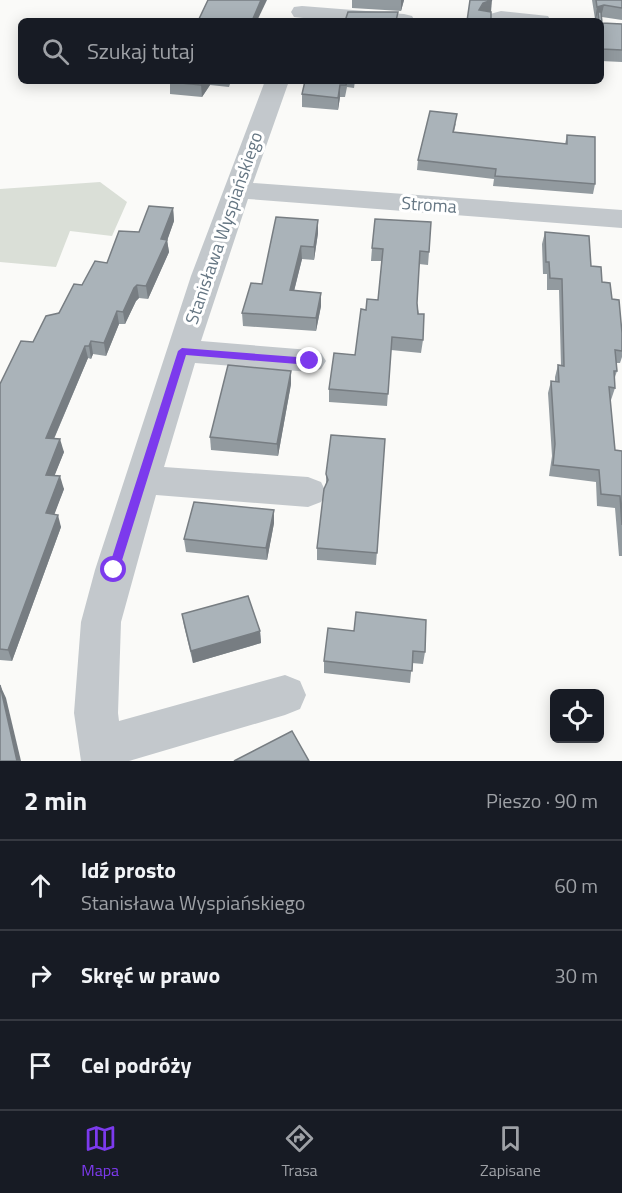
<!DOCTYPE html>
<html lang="pl">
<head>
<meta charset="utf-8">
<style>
	:root { --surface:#171b24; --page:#20242c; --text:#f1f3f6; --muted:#9ea1a6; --line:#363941; --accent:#7c3aed }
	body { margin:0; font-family:"Titillium Web",sans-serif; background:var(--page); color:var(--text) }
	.controls { position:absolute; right:18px; bottom:18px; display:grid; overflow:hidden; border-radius:9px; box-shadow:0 3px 15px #0003 }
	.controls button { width:54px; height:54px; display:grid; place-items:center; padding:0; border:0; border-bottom:2px solid var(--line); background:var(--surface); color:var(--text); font:30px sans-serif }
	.stop { position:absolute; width:18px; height:18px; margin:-14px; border:4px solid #7c3aed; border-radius:50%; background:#fff }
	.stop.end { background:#7c3aed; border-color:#fff; box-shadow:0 2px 6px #0008 }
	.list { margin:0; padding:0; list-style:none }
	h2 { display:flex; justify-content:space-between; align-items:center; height:78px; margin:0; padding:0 24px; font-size:26px }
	h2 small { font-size:20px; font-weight:400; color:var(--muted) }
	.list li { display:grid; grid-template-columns:39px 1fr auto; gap:18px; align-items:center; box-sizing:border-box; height:90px; padding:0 24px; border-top:2px solid var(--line) }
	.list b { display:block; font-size:22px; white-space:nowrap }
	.list p { margin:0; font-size:20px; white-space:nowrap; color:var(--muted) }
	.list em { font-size:20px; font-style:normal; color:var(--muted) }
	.icon { flex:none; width:33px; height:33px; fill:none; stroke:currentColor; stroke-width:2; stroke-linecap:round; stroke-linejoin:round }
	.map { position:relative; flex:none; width:622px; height:761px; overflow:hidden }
	.search { position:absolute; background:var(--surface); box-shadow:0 3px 15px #0003; left:18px; right:18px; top:18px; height:66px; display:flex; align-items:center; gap:15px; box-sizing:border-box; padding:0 21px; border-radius:9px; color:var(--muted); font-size:22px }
	.sheet { height:348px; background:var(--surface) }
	nav { display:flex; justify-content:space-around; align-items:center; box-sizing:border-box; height:84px; border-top:2px solid var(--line); background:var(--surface); font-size:16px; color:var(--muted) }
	nav a { display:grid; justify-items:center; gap:3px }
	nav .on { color:var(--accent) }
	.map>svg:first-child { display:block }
</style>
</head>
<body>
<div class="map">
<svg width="622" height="761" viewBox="0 0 622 761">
	<rect width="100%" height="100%" fill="#fafaf8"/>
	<!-- green -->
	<polygon fill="#dadfd7" points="100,182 127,202 112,236 70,231 56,267 0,262 0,189"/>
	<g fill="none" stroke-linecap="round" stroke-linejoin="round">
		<!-- street -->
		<g fill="#c3c8cc" fill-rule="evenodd">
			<polygon points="302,6 404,14 412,16 415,21 331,21 294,17 291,12 294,7"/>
			<polygon points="501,11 548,16 551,21 480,21 483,16"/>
			<polygon points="265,81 289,81 253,183 622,210 622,228 248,199 201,341 310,350 321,353 326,361 321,369 310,372 195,363 164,467 308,477 321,482 326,492 321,502 308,507 156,495 121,622 118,713 119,721 285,675 300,681 306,695 300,709 285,715 129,761 81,761 74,713 81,622 95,570 191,276"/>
		</g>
	</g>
	<!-- wall -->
	<g fill="#929a9f">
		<polygon points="352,0 404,0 401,11 352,8"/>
		<polygon points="592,0 622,0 622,20 602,17 602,23 622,24 622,62 601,61 601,21 596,21 596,18 595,19"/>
		<polygon points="170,81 231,81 229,87 210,85 202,97 170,94"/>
		<polygon points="305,81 355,81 354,88 347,87 345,97 340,97 338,110 302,107 302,94"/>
		<polygon points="456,123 454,132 565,144 567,135 595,184 593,194 493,186 494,179 417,170 418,160"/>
		<polygon points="173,208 174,221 167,240 169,252 148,299 139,298 136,301 125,324 119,324 106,356 93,354 91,359 88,358 54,439 64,452 54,476 64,489 54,514 61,527 12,661 0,660 0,384 33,342 82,285 139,232"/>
		<polygon points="318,220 318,233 314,260 302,259 294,291 321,293 321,306 316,331 243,326 242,313 262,284"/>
		<polygon points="545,232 591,266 612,299 622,333 622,357 620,363 616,363 617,371 614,380 615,388 611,400 610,400 615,450 622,451 622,556 619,556 615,508 597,506 596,482 549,476 552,456 548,393 551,381 555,382 555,377 558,365 561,366 559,290 547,290 547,274 543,274 542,244"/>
		<polygon points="372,248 429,252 428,265 419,264 417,303 423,340 421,353 391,350 387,406 329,402 329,389 355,355 378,300 382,261 371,261"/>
		<polygon points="291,384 278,456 211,450 210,437"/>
		<polygon points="385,439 376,565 317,560 317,548 326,485 326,474"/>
		<polygon points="274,510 274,523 267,560 186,552 184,539"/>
		<polygon points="182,614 260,631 261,643 193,663 184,626"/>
		<polygon points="328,628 425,652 423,664 412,663 410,683 324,673 324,661"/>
	</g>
	<!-- shaded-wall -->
	<g fill="#777d82">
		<polygon points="261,0 267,0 257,21 252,21"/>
		<polygon points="401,0 404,0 401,11"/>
		<polygon points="492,0 491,12 479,10 483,3"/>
		<polygon points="604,5 601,17 598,12 596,18 595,19 597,7"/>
		<polygon points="204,81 210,81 210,85 202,97 201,85"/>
		<polygon points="340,85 340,97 338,110 338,98"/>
		<polygon points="173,208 174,221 167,241 167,240 169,252 148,299 146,286 161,239"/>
		<polygon points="318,220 318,233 314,260 314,247"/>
		<polygon points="301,246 302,259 291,303 290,290"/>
		<polygon points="137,285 139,298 136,301 125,324 123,312 134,288"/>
		<polygon points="321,293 321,306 316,331 316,318"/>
		<polygon points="117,311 119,324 106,356 104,343"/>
		<polygon points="91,341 93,354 91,359 89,346"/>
		<polygon points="85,346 88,358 49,450 46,438"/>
		<polygon points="291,371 291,384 278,456 277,444"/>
		<polygon points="60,439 64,452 50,487 46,475"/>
		<polygon points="60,476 64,489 50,526 46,513"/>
		<polygon points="274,510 274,523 267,560 266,548"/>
		<polygon points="58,515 61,527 12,661 8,650"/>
		<polygon points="260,631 261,643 193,663 191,651"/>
		<polygon points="0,685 6,698 21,761 17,761"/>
	</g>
	<!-- building -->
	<g fill="#aab3b9" stroke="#777d82" stroke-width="1.5">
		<polygon points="208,0 261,0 252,21 198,21"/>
		<polygon points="470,0 492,0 483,3 479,10 491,12 491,21 467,21"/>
		<polygon points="596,0 622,0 622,8 604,5 597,7"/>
		<polygon points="348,12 398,12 396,21 345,21"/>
		<polygon points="598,12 601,12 602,23 622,24 622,50 602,49 601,21 599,21"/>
		<polygon points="170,81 204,81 201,85 169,82"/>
		<polygon points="305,81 347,81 346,85 340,85 338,98 302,94"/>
		<polygon points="430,111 457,114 453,132 567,144 567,135 595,137 595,184 495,176 496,169 418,160"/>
		<polygon points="149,206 173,208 161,239 167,240 146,286 137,285 134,288 123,312 117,311 104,343 91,341 89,346 85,346 46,438 60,439 46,475 60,476 46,513 58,515 8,650 0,649 0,384 21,341 33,342 46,316 59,313 74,284 82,285 95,261 107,263 119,231 139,232"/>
		<polygon points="276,217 318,220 314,247 301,246 290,290 321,293 316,318 242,313 251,283 262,284"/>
		<polygon points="375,219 431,222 429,252 420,251 417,303 418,314 424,314 423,340 392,337 388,394 329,389 334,353 355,355 361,309 366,310 367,299 378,300 383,249 372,248"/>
		<polygon points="545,232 589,236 591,266 601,267 602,282 610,283 612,299 619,300 622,333 622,351 615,350 617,371 614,371 615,388 609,387 615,450 622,451 622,525 620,496 601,494 599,470 553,465 555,444 551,381 559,382 558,365 564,366 562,279 550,278 549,262 546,262"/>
		<polygon points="228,365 291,371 277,444 210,437"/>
		<polygon points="331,435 385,439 377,553 317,548 324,489 328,480 326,474"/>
		<polygon points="194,502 274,510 266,548 184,539"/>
		<polygon points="248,596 260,631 191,651 182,614"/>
		<polygon points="356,612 426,620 425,652 413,651 412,671 324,661 328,628 354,631"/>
		<polygon points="0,685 17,761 0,761"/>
		<polygon points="292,731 309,761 234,761"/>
	</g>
	<!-- route -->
	<polygon fill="#7c3aed" points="182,348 310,358 315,361 310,365 186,355 119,570 114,575 108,570 178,351"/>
	<g text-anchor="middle" stroke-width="6" stroke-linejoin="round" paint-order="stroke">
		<!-- street labels -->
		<g font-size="18" fill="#657683" stroke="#fff">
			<text transform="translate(429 205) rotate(4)" y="6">Stroma</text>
			<text transform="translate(224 228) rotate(-71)" y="6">Stanisława Wyspiańskiego</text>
		</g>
	</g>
</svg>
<div class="controls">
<button><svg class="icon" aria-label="locate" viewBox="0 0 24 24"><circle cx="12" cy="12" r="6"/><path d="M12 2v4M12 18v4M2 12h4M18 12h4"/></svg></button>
</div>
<div class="stop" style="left:114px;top:570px"></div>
<div class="stop end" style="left:310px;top:361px"></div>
<div class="search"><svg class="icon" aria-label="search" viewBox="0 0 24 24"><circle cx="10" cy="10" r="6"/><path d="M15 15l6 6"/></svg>Szukaj tutaj</div>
</div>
<section class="sheet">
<h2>2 min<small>Pieszo · 90 m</small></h2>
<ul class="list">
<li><svg class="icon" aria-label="ahead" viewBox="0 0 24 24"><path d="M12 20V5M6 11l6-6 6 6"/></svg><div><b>Idź prosto</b><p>Stanisława Wyspiańskiego</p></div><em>60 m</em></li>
<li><svg class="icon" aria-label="right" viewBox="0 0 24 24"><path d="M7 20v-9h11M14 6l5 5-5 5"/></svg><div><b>Skręć w prawo</b></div><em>30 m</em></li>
<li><svg class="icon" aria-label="arrive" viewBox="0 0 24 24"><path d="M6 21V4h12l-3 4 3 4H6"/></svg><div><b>Cel podróży</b></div></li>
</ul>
</section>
<nav>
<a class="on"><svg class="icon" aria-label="map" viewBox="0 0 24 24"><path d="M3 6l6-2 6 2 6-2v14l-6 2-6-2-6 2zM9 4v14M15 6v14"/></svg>Mapa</a>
<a><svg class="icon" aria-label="directions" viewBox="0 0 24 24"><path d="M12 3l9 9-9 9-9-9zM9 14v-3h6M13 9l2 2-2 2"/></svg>Trasa</a>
<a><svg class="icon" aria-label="saved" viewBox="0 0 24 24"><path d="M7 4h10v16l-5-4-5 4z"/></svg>Zapisane</a>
</nav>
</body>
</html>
